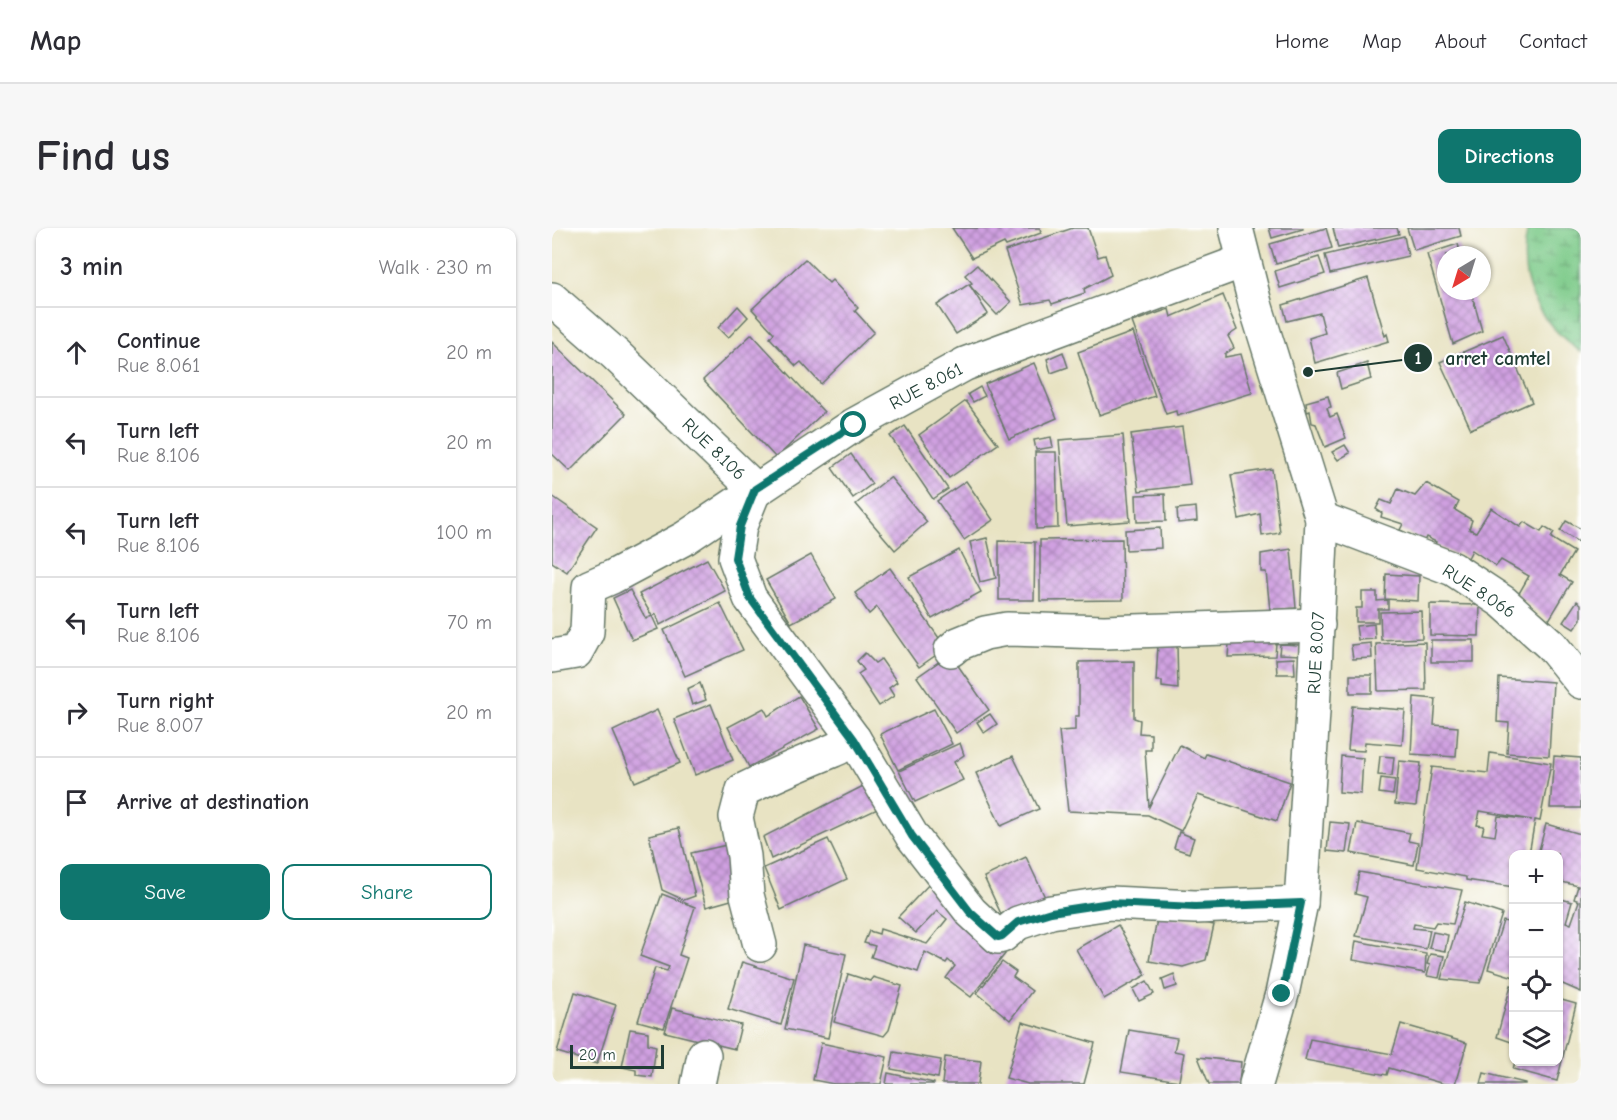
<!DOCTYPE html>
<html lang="en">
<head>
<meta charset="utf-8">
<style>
	:root { --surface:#fff; --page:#f7f7f7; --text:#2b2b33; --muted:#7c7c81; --line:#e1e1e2; --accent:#0f766e }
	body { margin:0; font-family:"Comic Neue",sans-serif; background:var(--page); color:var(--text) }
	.controls { position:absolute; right:18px; bottom:18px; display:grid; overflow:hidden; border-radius:12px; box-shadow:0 2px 4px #0004 }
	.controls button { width:54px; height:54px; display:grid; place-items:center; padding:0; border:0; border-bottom:2px solid var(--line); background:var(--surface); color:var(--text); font:30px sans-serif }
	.compass { position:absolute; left:885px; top:18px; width:54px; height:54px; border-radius:50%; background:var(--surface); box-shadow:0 2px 4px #0004; rotate:218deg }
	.scale { position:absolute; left:18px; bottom:15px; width:94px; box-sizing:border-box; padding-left:6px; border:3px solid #1f3d34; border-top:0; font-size:16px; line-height:21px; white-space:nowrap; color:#1f3d34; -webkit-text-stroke:4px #fff; paint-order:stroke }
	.stop { position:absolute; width:18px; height:18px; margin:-14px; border:4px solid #0f766e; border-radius:50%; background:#fff }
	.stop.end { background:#0f766e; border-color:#fff; box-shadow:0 2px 6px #0008 }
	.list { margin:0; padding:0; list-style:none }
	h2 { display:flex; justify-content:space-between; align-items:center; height:78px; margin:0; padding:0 24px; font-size:26px }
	h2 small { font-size:20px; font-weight:400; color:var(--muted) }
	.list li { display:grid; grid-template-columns:39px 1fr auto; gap:18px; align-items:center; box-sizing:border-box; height:90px; padding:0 24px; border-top:2px solid var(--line) }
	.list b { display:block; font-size:22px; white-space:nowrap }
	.list p { margin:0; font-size:20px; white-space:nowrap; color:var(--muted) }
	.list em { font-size:20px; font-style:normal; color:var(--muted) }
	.actions { display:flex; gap:12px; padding:18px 24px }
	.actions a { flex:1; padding:14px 0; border:2px solid var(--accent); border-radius:12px; text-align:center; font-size:21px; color:var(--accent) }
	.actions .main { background:var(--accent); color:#fff }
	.icon { flex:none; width:33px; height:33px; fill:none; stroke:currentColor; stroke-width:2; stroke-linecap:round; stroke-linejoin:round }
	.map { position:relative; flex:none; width:1029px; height:856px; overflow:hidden; border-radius:12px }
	header { display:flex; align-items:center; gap:36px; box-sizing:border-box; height:84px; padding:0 30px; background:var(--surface); border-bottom:2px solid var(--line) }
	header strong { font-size:28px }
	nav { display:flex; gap:33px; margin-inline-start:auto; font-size:21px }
	.intro { display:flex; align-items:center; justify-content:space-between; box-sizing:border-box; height:144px; padding:0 36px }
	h1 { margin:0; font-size:42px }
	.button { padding:15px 27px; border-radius:12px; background:var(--accent); color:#fff; font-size:21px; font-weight:700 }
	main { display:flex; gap:36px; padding:0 36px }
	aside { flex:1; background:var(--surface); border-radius:12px; box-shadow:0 2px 4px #0004 }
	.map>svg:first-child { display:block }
</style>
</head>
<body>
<header>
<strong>Map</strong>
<nav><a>Home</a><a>Map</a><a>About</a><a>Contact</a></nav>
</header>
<div class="intro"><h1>Find us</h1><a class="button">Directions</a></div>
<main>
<aside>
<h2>3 min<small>Walk · 230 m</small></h2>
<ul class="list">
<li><svg class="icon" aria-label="ahead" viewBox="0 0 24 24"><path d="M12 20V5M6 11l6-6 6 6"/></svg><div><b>Continue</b><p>Rue 8.061</p></div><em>20 m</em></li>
<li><svg class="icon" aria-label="left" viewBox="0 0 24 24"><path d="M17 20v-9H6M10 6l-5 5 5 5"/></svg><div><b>Turn left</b><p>Rue 8.106</p></div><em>20 m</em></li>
<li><svg class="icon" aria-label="left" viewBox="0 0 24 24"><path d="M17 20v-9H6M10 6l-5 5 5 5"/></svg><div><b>Turn left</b><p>Rue 8.106</p></div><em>100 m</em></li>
<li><svg class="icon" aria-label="left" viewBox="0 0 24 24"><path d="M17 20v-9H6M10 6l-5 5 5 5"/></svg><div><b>Turn left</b><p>Rue 8.106</p></div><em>70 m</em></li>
<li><svg class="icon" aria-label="right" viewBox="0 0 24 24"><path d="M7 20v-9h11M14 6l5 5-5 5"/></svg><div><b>Turn right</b><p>Rue 8.007</p></div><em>20 m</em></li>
<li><svg class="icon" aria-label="arrive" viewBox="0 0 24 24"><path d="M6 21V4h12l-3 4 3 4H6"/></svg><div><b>Arrive at destination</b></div></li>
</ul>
<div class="actions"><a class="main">Save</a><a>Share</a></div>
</aside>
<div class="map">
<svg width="1029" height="856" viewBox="0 0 1029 856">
	<defs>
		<pattern id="wetland-marsh" width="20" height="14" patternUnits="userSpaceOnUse" patternTransform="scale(1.5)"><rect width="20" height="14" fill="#7ecb8a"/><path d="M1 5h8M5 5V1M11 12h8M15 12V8" fill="none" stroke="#67a672"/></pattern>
		<pattern id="building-cross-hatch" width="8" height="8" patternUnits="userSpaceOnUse" patternTransform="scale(1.5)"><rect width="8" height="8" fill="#d0a0e1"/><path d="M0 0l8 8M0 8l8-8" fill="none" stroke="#a884b7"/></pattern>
	</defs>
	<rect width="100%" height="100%" fill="#fff"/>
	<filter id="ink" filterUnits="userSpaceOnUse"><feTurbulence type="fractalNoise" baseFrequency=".0167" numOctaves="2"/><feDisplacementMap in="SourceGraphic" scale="12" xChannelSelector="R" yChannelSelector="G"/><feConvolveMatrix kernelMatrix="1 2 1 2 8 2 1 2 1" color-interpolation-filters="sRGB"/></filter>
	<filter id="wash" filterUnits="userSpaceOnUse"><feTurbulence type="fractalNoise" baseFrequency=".008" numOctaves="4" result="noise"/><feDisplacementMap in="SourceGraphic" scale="24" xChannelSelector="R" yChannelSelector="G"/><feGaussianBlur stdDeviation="1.35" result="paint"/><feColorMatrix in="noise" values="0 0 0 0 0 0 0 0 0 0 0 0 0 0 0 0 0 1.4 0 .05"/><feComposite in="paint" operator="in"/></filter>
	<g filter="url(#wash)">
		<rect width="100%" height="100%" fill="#e8e3c3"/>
		<!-- wetland -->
		<path fill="url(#wetland-marsh)" stroke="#4e845f" stroke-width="1.5" d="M976 0H1029V124C986 93 963 54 976 0Z"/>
		<g id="blocks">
			<!-- building -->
			<g fill="url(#building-cross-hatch)" fill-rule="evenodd">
				<polygon points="400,0 446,0 447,2 452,0 488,0 489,5 454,18 452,15 420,30"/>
				<polygon points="521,0 536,0 546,29 553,27 559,47 532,61 533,65 500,76 498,72 471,77 453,23"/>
				<polygon points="717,0 751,0 751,1 720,10"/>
				<polygon points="774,0 780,20 724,36 718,16"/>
				<polygon points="781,0 845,0 847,6 786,20"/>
				<polygon points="855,0 907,0 909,8 862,22"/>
				<polygon points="852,8 856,28 778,46 773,27"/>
				<polygon points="906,16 909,27 894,27 894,63 919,63 930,103 901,116 875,26"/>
				<polygon points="767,29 773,46 728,60 723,43"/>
				<polygon points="253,31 277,55 280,52 306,80 303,83 322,104 269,156 249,134 244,138 218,110 222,105 200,81"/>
				<polygon points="425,37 459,74 445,87 417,57 420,55 413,47"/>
				<polygon points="816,50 833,108 835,106 837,113 763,135 757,110 773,105 768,85 735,93 731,77"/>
				<polygon points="417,56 436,86 404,106 385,77"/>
				<polygon points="671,67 685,102 676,108 682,120 673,126 673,129 689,126 700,165 625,188 624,183 614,186 580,94 617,81 619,89"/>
				<polygon points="186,78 196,89 176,110 166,100"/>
				<polygon points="581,104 603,168 547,187 526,124"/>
				<polygon points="200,106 272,184 224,230 151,152"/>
				<polygon points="951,107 980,174 919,201 888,134"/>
				<polygon points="0,114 74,186 18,243 0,226"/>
				<polygon points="511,124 516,139 499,145 495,131"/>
				<polygon points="482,135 505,190 457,211 433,156"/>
				<polygon points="815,135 819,151 789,161 785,145"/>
				<polygon points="428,159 433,168 421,174 416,166"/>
				<polygon points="776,168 779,179 775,180 778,189 785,186 794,210 773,219 764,196 760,195 758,183 755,184 754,174"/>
				<polygon points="414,173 446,216 397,250 367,207"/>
				<polygon points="353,198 396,261 381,271 338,208"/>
				<polygon points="630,199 638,257 587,263 579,206"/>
				<polygon points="571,207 578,293 515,298 507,212"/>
				<polygon points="499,209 501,219 484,222 482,212"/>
				<polygon points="793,217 798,225 786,232 780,224"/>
				<polygon points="483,224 504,224 506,300 484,301"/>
				<polygon points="299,226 320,256 301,270 280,240"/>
				<polygon points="720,241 728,305 710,308 708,286 687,291 679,247"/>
				<polygon points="338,249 375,294 343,322 304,276"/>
				<polygon points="414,253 441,292 412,312 385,273"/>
				<polygon points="874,255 907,274 903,282 920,292 917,301 924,304 939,280 968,299 972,294 989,304 992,299 1002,305 999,310 1022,324 1008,347 1020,354 997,392 966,367 977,348 949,332 944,338 920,322 916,330 905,324 903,327 883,317 884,314 874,309 872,313 848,302 851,296 829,289 830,285 824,281 829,272 839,276 846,261 863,268"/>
				<polygon points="613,266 614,293 585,294 584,267"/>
				<polygon points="0,268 45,299 15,344 0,334"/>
				<polygon points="644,279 645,293 626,295 625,281"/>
				<polygon points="1014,293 1029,301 1029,309 1026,314 1008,303"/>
				<polygon points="608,300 609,320 574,322 573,302"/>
				<polygon points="435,310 444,350 428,354 418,314"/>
				<polygon points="570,311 571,372 488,373 488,312"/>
				<polygon points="447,313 483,314 482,372 447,372"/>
				<polygon points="739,321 744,380 718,382 714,344 709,344 709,326"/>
				<polygon points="407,322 429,364 380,391 357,349"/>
				<polygon points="259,327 284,371 239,395 214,352"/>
				<polygon points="155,331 173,363 108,397 104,386 100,388 87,366"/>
				<polygon points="338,340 394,420 367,439 325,379 317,386 303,365"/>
				<polygon points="834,346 867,348 866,373 833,371"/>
				<polygon points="78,362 94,391 100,388 106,401 80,412 61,370"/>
				<polygon points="810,364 825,364 825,373 836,372 836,381 826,381 826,394 804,394 804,380 810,380"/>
				<polygon points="1025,373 1029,376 1029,391 1022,401 1011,394"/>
				<polygon points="168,375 191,422 133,448 112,402"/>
				<polygon points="878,376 928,377 927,408 878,407"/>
				<polygon points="869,383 870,410 829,412 828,384"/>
				<polygon points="822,396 823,411 806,412 804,398"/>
				<rect x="879" y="412" width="43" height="22"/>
				<polygon points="873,414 874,462 826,463 824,416"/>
				<polygon points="724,415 723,428 676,429 677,416"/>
				<polygon points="819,415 820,430 801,431 799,417"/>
				<polygon points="625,416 626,461 610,459 610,453 604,453 606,417"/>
				<polygon points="728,416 747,417 748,427 727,426"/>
				<polygon points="313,425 323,435 329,431 345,454 337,460 342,468 327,478 306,446 312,442 305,433"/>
				<polygon points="398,426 437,482 404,505 365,449"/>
				<polygon points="742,430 743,446 725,446 724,431"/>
				<polygon points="582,433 582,490 588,492 587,505 599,506 599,522 593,522 597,579 628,517 652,530 654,526 738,554 725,593 646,567 629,603 596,587 516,583 507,503 523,502 523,488 527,488 527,434"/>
				<rect x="798" y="447" width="22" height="18"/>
				<polygon points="947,450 1001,454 997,528 955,525 957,495 945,494"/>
				<polygon points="148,455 154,472 140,477 135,461"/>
				<polygon points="247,468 267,501 197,539 176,499 212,480 216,488"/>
				<polygon points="862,469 884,471 882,497 906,499 904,529 859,526"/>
				<polygon points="159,476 181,532 143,547 122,491"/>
				<polygon points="800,478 853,482 850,517 813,514 812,523 796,522"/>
				<polygon points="382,481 400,516 346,542 328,506"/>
				<polygon points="105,482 128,535 83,554 61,503"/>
				<polygon points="438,486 445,496 432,505 425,494"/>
				<polygon points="408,515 412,527 402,534 411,552 363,574 347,543"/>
				<path d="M938 525 999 535 988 593 983 592 977 626H962V659L914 652V649L865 640 880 539 936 545ZM928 583 980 592 946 588 943 608 930 606 932 598 925 597Z"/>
				<polygon points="461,528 487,581 449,598 424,545"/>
				<polygon points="789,528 811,530 809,566 787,564"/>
				<polygon points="828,528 842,529 840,548 826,547"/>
				<polygon points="1002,528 1029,530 1029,580 998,580"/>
				<polygon points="847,533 869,535 864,578 843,576"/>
				<polygon points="829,550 843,552 841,567 827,565"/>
				<polygon points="319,554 332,578 219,631 211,609"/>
				<polygon points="778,594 798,596 794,625 775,623"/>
				<polygon points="805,595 858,605 856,613 866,615 862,637 799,625"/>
				<polygon points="994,596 1029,606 1029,764 1006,754 1006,720 1009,711 1006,710 1006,670 1020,674 1014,694 1019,696 1027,673 1022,671 1026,658 1006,653 1006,626 986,626"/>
				<polygon points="127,600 143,668 132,672 110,662 97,607"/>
				<polygon points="627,604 642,610 637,625 622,620"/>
				<polygon points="276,611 295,651 229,682 212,640"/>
				<polygon points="179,616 197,667 154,679 139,625"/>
				<polygon points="474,629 499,682 456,701 432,649"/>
				<polygon points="807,644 910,662 901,696 884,694 881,699 862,696 861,700 878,702 874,721 804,708 815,669 803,666"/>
				<polygon points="380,653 423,699 453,726 419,769 394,750 403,738 396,732 394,735 373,724 366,744 319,729 323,718 312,715 317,703 327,706 328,701 375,716 395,691 385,683 364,705 346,689"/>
				<polygon points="110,666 143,679 127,727 135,730 112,800 86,793 103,740 115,743 117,739 88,728"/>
				<polygon points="913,674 950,686 928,755 889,751"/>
				<polygon points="961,677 962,677 962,749 936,741 951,693 956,694"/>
				<polygon points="606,686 662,697 654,732 631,739 597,733"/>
				<polygon points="566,697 594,747 552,771 524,721"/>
				<polygon points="881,704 896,707 893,723 877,720"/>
				<polygon points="804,713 874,726 873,745 801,732"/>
				<polygon points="251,717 294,726 276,810 233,801"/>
				<polygon points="878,726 892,728 887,750 875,748 878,737 875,736"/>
				<polygon points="190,734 242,750 229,797 176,781"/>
				<polygon points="450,734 464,744 461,749 480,763 458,792 425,765"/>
				<polygon points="296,746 318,753 321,749 350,758 337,802 332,808 282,794"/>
				<polygon points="622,746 625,758 613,762 610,751"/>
				<polygon points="595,753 602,766 587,773 581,761"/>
				<polygon points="959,757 962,758 962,815 945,809"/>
				<polygon points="23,764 64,777 45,836 5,824"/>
				<polygon points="1006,771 1024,776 1005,853 961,841 963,834 1006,834"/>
				<polygon points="120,780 189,797 183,821 113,804"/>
				<polygon points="470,794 543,815 532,856 476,856 454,850"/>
				<polygon points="849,796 915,815 903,856 892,856 837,840 835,847 753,832 758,811 840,826"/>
				<polygon points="78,801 96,804 96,816 104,818 100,849 84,847 84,842 70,839"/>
				<polygon points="577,802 625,810 622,823 632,825 627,853 569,844"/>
				<polygon points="269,815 335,829 329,856 282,856 261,852"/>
				<polygon points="342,824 389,832 386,850 339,841"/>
				<polygon points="393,829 429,833 426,856 390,856"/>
				<polygon points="646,829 689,834 687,856 657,856"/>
				<polygon points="336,845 382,855 382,856 334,856"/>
				<polygon points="932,845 973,855 973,856 929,856"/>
			</g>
		</g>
	</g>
	<g filter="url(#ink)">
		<use href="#blocks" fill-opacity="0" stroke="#657766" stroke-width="1.5"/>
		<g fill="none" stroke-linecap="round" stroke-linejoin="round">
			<defs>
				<g id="minor">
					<polyline points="684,0 704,79 770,291 761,484 749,675 730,766 704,856"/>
					<polyline points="0,71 64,127 203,261 188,298 183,330 198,370 302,511 360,608 419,684 446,709 450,708 466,695 499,684 558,675 643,679 749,675"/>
					<polyline points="770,291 901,341 951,374 999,417 1029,454"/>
					<polyline points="399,422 406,416 433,405 455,401 552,404 766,397"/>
					<polyline points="0,428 24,424 35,404 37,359 60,349 133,310 302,197 413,136 691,33"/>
					<path d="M208 717 195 667 192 628 184 589 191 562C222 547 250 535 282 522 291 519 292 514 302 511"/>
					<polyline points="146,856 152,827"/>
				</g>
			</defs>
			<!-- minor casing -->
			<use href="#minor" stroke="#657766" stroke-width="36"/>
			<!-- minor -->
			<use href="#minor" stroke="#fff" stroke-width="33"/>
		</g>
	</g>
	<g fill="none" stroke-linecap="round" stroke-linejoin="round" filter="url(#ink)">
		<!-- route -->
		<polyline stroke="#0f766e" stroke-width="8" points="302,197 203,261 188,298 183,330 198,370 302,511 360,608 418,684 446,709 450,708 466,694 499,684 558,675 643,679 749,675 730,766"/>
	</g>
	<g text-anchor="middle" stroke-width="4.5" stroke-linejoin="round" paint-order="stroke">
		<!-- street labels -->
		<g font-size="18" fill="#1f3d34" stroke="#fff">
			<text transform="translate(374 158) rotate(-28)" y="6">RUE 8.061</text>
			<text transform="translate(162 221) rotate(44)" y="6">RUE 8.106</text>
			<text transform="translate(927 363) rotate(33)" y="6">RUE 8.066</text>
			<text transform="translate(764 425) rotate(-87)" y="6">RUE 8.007</text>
		</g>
	</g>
	<!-- callouts -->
	<path fill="none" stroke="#1f3d34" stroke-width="2" d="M756 144L866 130"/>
	<g fill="#1f3d34" stroke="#fff" stroke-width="2">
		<circle cx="756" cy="144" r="6"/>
		<circle cx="866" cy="130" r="15"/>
	</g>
	<g font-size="18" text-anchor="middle" font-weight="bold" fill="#fff">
		<text x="866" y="136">1</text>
	</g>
	<g font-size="20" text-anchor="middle" font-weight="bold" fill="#1f3d34" stroke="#fff" stroke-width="4.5" stroke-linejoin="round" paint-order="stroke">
		<text x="946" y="137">arret camtel</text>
	</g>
</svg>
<div class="controls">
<button>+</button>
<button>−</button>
<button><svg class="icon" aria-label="locate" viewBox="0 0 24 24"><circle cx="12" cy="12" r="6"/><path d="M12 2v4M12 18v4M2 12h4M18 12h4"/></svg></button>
<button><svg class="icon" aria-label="layers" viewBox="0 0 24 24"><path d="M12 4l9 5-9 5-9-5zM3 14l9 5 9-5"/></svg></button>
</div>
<svg class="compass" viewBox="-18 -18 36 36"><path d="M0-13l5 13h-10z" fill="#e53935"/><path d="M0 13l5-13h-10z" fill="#7c7c81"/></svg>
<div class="scale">20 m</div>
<div class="stop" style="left:302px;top:197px"></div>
<div class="stop end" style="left:730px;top:766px"></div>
</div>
</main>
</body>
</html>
